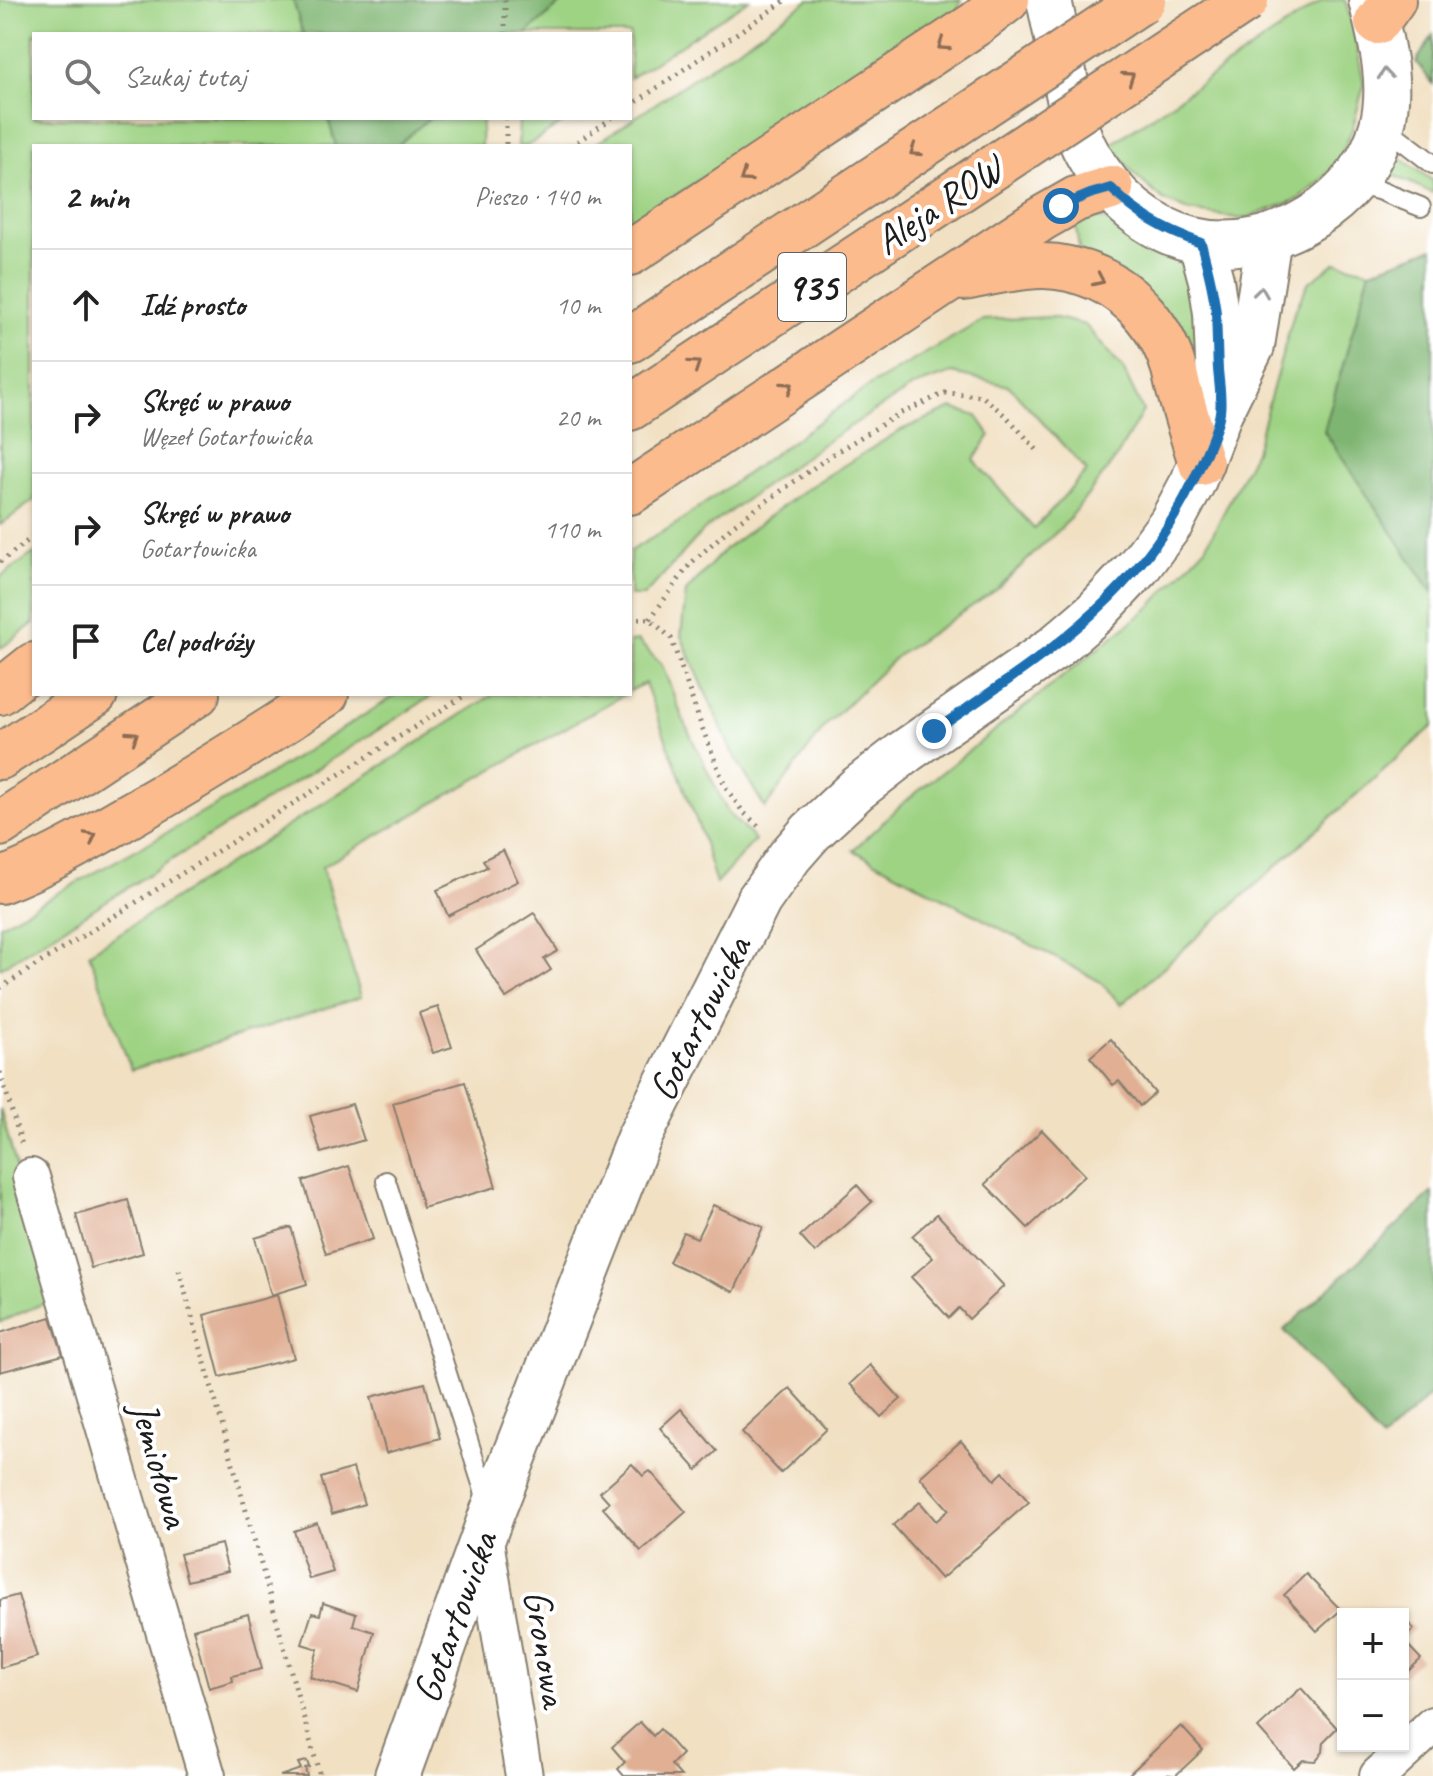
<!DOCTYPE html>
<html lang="pl">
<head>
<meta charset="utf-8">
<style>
	:root { --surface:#fff; --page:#f2f2f2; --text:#222; --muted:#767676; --line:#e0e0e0 }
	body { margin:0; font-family:Caveat,sans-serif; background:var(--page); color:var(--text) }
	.controls { position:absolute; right:24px; bottom:24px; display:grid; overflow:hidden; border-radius:0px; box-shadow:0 2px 6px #0004 }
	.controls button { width:72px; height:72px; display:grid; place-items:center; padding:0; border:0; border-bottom:2px solid var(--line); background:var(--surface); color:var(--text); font:40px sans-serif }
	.stop { position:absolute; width:24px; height:24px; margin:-18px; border:6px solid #1f6fb2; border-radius:50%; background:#fff }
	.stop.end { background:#1f6fb2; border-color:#fff; box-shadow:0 2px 8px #0008 }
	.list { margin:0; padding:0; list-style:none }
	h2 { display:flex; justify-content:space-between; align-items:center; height:104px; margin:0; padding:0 32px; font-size:34px }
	h2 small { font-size:26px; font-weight:400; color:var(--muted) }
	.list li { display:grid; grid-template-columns:52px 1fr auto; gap:24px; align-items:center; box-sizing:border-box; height:112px; padding:0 32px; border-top:2px solid var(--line) }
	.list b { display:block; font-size:30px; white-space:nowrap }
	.list p { margin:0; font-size:26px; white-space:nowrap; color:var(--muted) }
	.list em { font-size:26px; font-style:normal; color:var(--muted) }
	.icon { flex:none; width:44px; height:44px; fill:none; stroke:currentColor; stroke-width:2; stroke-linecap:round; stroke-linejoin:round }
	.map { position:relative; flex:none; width:1433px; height:1776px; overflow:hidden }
	.search { position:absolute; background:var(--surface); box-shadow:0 2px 6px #0004; left:32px; top:32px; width:600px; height:88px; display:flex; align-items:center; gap:20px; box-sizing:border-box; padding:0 28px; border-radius:0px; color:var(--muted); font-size:30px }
	.panel { position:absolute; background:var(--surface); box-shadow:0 2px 6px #0004; left:32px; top:144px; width:600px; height:552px; border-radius:0px }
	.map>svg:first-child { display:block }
</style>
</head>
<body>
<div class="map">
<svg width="1433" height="1776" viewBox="0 0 1433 1776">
	<rect width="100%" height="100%" fill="#fff"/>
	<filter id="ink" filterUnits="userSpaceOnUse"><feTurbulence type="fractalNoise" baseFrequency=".0125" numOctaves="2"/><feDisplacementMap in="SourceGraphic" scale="16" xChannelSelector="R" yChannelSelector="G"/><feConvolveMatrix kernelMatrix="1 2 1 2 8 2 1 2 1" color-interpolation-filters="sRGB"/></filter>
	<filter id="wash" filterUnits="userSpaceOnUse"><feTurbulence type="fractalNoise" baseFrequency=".006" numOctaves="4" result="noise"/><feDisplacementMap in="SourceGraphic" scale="32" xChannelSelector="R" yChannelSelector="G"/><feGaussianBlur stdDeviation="1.8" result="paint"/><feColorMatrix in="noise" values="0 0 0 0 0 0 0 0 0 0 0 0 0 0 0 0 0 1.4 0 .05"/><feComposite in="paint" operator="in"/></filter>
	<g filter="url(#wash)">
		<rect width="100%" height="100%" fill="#f1e0c2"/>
		<!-- green -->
		<g fill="#9fd384" stroke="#5e7850" stroke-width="2">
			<polygon points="0,0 293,0 303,34 34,34 34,118 328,118 336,146 34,146 34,500 0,525"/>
			<polygon points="565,0 749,0 630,78 630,34 526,34"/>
			<polygon points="809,0 961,0 957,12 630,225 630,146 593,146"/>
			<polygon points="1323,0 1345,0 1353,26 1364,85 1352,130 1336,167 1299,199 1243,219 1189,211 1163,200 1135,175 1110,145"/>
			<polygon points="429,118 482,118 481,146 397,146"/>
			<polygon points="519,118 570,118 527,146 518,146"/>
			<polygon points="1396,155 1433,181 1433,193 1386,172"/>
			<polygon points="1097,218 1117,223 1166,251 1183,265 1200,289 1196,391 1080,256 1075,220"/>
			<polygon points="1336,262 1370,271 1324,431 1433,593 1433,726 1121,1005 1101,982 853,850 902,804 1149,608 1206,547 1255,451 1294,313 1308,283"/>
			<polygon points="1052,317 1085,325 1123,369 1143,411 1116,458 1067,522 996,590 897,656 826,725 765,808 731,750 681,636 686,592 724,550 803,491 901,430 952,408 977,416 990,435 974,460 1034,529 1087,471 1009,386 952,373 914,386 824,443 703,531 644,596 630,596 630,551 676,524 869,386 983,320"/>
			<polygon points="34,553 34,623 0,649 0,577"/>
			<polygon points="638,641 662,665 685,724 728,813 755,840 716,884 700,830 645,683 630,691 630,642"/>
			<polygon points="398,694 435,694 0,968 0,925 244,790"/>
			<polygon points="494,694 625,694 322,867 361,997 131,1070 89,953"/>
			<polygon points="0,1109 54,1299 0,1322"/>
		</g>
		<!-- forest -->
		<g fill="#7fb572" stroke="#4e6847" stroke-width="2">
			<polygon points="293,0 565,0 526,34 303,34"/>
			<polygon points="1433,35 1433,84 1416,62"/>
			<polygon points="328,118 429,118 397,146 336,146"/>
			<polygon points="1433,248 1433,593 1324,431 1370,271"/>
			<polygon points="1433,1192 1433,1392 1382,1440 1284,1330"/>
		</g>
		<g id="blocks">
			<!-- building -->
			<g fill="#e0af94">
				<polygon points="503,850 518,881 448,916 437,890 487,867 483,860"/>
				<polygon points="534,913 558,951 544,959 551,970 506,998 476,950"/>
				<polygon points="438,1007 452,1047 433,1053 419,1013"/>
				<polygon points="1111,1039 1155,1093 1140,1106 1119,1081 1113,1085 1090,1057"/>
				<polygon points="465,1082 496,1187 423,1208 393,1103"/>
				<polygon points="352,1104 364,1140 321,1153 310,1116"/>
				<polygon points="1042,1130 1085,1175 1028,1228 985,1184"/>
				<polygon points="349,1166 373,1239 326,1254 303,1181"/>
				<polygon points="857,1185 872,1202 815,1253 800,1236"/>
				<polygon points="128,1200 143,1253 91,1268 76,1215"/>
				<polygon points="713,1205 763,1227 734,1292 669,1262 683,1232 697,1238"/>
				<polygon points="937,1214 1004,1286 969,1319 959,1308 949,1318 911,1277 933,1258 912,1236"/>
				<polygon points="291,1227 307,1284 271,1295 255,1238"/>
				<polygon points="277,1295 294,1358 220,1377 204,1315"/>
				<polygon points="51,1317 63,1355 0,1372 0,1333"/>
				<polygon points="870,1365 901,1399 881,1417 850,1384"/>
				<polygon points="425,1383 440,1438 386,1453 371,1397"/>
				<polygon points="790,1388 827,1429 781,1473 742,1432"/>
				<polygon points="681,1409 717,1451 697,1470 660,1428"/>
				<polygon points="961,1441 995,1480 1003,1472 1029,1502 941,1579 893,1525 920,1502 936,1521 949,1510 920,1477"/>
				<polygon points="632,1464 643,1476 650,1471 686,1512 641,1551 603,1508 609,1502 600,1492"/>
				<polygon points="353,1468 364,1504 332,1514 321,1478"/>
				<polygon points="317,1523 333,1572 309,1579 294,1531"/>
				<polygon points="221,1544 228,1571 187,1581 180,1554"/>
				<polygon points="1306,1574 1341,1610 1317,1631 1284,1595"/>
				<polygon points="18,1595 37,1657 0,1668 0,1600"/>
				<polygon points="323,1603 356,1614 353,1625 374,1632 358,1692 310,1677 318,1649 302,1644 312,1613 320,1615"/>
				<polygon points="248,1614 262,1669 232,1676 233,1681 209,1688 193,1629"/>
				<polygon points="1403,1618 1414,1629 1403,1639"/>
				<polygon points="1403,1640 1421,1659 1403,1676"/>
				<polygon points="1301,1688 1337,1728 1324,1741 1323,1752 1315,1761 1303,1760 1294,1768 1258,1728"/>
				<polygon points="640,1722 653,1736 660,1729 682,1754 671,1765 681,1776 624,1776 618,1769 625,1762 612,1747"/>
				<polygon points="1181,1726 1203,1750 1175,1776 1167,1774 1165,1776 1127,1776"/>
				<polygon points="307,1761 309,1767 305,1768 307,1776 280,1776 301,1769 298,1763"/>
			</g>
		</g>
	</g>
	<g filter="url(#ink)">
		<use href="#blocks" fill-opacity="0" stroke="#867e6f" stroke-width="2"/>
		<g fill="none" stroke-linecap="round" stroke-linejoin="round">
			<defs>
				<g id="service">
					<polyline points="1382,125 1433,164"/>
					<polyline points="1352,184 1378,190 1421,207"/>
					<polyline points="386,1181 488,1503"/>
				</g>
				<g id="minor">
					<polyline points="31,1177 207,1776"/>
					<polyline points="484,1535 524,1776"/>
					<polyline points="1378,1776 1433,1725"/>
				</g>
				<g id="tertiary">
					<path d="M1049 0C1055 28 1061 56 1066 83 1071 107 1075 132 1087 153 1138 246 1237 272 1324 209 1352 188 1373 160 1382 126 1393 84 1381 41 1371 0"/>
					<polyline points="1201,243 1211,280 1216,313 1220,407"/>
					<polyline points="397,1776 492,1513 638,1140 759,900 790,856 811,832 857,789 906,751 1054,648 1096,612 1139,566 1171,523 1193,482 1220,412 1252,346 1269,237"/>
				</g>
				<g id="primary">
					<polyline points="1377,22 1393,0"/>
					<polyline points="630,253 977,23 1007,0"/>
					<path d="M964 278C990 273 1017 266 1043 266 1062 266 1080 271 1097 278 1134 295 1163 329 1174 369 1176 377 1177 385 1180 393 1186 416 1194 440 1201 463"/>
					<polyline points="630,340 980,108"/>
					<polyline points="630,408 994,167"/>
					<polyline points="630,492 1041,219 1076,199 1111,188"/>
					<polyline points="0,692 34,665"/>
					<polyline points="0,757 95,694"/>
					<polyline points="0,824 197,694"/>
					<path d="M0 881C42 865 82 842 121 820 191 781 259 738 326 694"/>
				</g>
			</defs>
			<!-- service casing -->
			<use href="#service" stroke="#867e6f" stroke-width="22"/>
			<!-- minor casing -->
			<use href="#minor" stroke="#867e6f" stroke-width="40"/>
			<!-- tertiary casing -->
			<use href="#tertiary" stroke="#867e6f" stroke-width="48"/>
			<!-- primary casing -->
			<use href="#primary" stroke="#867e6f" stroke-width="48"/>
			<!-- path -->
			<g stroke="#867e6f" stroke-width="5" stroke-dasharray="2 6" stroke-linecap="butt">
				<polyline points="505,0 505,34"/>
				<polyline points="630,106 786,0"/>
				<polyline points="506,118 506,146"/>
				<polyline points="571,146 612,118"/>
				<polyline points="0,562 34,536"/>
				<polyline points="630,618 650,619 671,638 701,725 725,786 743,812 762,829"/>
				<polyline points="650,619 690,564 732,526 833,454 899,414 945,393 982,396 1008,418 1038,451"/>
				<polyline points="0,988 467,694"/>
				<polyline points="0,1072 22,1145"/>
				<polyline points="179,1270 320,1776"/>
			</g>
			<!-- service -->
			<use href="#service" stroke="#fff" stroke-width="18"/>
			<!-- minor -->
			<use href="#minor" stroke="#fff" stroke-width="36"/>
			<!-- tertiary -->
			<use href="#tertiary" stroke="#fff" stroke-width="44"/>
			<!-- primary -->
			<use href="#primary" stroke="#fbbb8d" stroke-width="44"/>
			<defs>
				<g id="primary-bridge">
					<polyline points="980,108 1143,0"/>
					<polyline points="994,167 1246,0"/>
				</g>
			</defs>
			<!-- primary-bridge casing -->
			<use href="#primary-bridge" stroke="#867e6f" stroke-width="48" stroke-linecap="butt"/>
			<!-- primary-bridge -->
			<use href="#primary-bridge" stroke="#fbbb8d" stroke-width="44"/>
		</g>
		<!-- one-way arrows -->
		<defs><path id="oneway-chevron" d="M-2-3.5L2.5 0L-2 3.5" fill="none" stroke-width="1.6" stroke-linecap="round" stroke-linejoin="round" transform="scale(2)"/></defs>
		<g stroke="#8c6c54">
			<use href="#oneway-chevron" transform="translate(943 45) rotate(146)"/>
			<use href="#oneway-chevron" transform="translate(1129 77) rotate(-34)"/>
			<use href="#oneway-chevron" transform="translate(915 151) rotate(147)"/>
			<use href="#oneway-chevron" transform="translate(745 177) rotate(146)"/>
			<use href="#oneway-chevron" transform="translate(1099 280) rotate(25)"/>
			<use href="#oneway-chevron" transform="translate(695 365) rotate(-34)"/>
			<use href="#oneway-chevron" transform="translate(788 387) rotate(-34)"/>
			<use href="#oneway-chevron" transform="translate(133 736) rotate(-33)"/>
			<use href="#oneway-chevron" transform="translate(91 837) rotate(-29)"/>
		</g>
		<g stroke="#999">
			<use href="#oneway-chevron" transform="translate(1385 74) rotate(-95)"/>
			<use href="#oneway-chevron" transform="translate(1261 292) rotate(-82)"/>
		</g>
	</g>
	<g fill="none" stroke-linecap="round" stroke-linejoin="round" filter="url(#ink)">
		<!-- route -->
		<path stroke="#1f6fb2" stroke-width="10" d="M934 731C1040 658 1141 597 1196 475 1204 458 1218 429 1220 412 1222 399 1219 383 1218 369 1217 351 1217 333 1216 314 1214 290 1207 266 1201 243 1166 231 1137 215 1111 188L1090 194 1061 206"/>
	</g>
	<g text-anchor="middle" stroke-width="8" stroke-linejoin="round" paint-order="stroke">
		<!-- shield labels -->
		<rect fill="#fff" stroke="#606060" stroke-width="2" x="778" y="253" width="68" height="68" rx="6"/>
		<g font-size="38" font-weight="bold" fill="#1c1c1c">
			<text x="812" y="300">935</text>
		</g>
		<!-- street labels -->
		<g font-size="40" fill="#1c1c1c" stroke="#fff">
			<text transform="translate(938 204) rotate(-34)" y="14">Aleja ROW</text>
			<text transform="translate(699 1018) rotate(-63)" y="14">Gotartowicka</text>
			<text transform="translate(161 1464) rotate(74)" y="14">Jemiołowa</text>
			<text transform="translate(454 1617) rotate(-70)" y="14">Gotartowicka</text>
			<text transform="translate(547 1648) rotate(81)" y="14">Gronowa</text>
		</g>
	</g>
</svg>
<div class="controls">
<button>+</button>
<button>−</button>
</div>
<div class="stop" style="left:1061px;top:206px"></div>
<div class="stop end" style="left:934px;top:731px"></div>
<div class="search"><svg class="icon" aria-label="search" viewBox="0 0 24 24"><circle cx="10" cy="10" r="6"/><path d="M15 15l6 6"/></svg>Szukaj tutaj</div>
<section class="panel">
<h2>2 min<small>Pieszo · 140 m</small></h2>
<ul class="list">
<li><svg class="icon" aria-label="ahead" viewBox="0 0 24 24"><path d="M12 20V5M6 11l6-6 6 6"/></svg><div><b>Idź prosto</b></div><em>10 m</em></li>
<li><svg class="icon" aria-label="right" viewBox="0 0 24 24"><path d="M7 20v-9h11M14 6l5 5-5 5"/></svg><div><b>Skręć w prawo</b><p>Węzeł Gotartowicka</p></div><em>20 m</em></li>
<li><svg class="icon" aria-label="right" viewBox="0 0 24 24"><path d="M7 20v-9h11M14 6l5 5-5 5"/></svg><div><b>Skręć w prawo</b><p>Gotartowicka</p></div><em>110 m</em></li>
<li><svg class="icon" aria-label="arrive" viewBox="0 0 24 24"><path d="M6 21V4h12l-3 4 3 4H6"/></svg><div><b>Cel podróży</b></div></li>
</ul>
</section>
</div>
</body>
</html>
